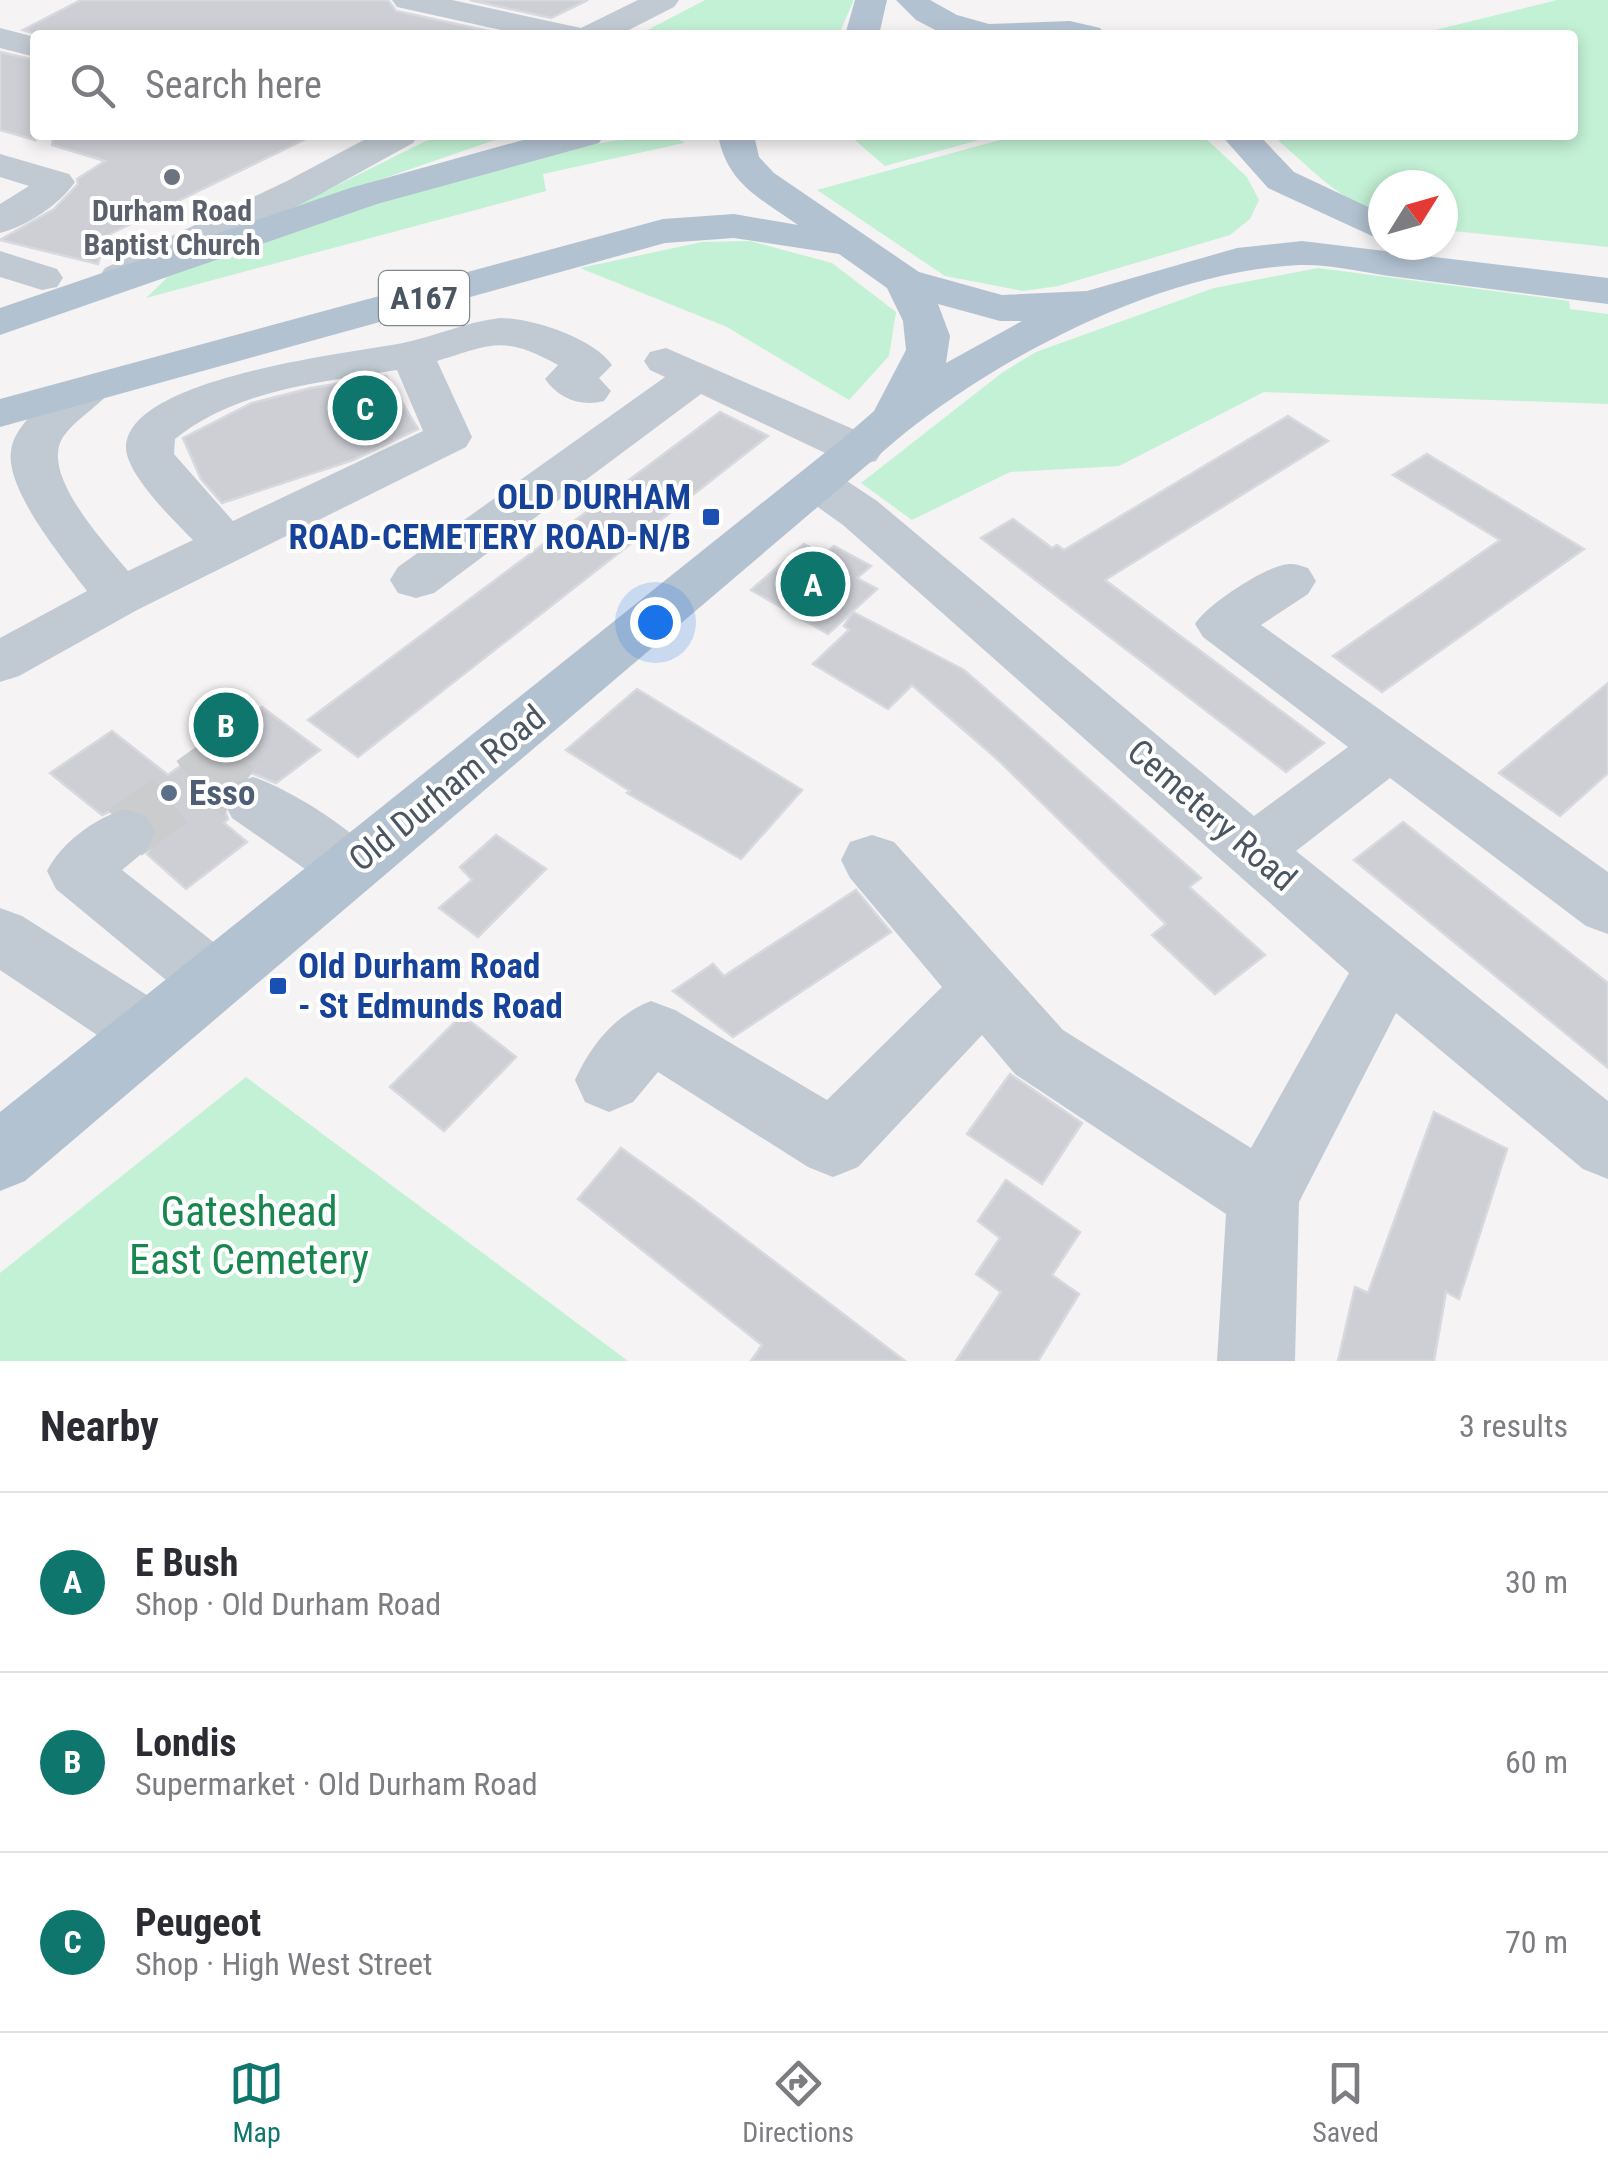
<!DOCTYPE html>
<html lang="en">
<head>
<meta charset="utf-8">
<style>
	:root { --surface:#fff; --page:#f7f7f7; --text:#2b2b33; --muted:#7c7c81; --line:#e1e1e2; --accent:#0f766e }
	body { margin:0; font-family:"Roboto Condensed",sans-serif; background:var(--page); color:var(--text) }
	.compass { position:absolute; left:1368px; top:170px; width:90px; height:90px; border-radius:50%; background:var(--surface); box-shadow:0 5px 15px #0003; rotate:53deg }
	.you { position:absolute; left:655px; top:622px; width:35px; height:35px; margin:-25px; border:8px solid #fff; border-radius:50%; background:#1a73e8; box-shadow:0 0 0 15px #1a73e833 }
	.badge { display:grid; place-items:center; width:65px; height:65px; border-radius:50%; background:var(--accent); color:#fff; font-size:32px; font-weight:700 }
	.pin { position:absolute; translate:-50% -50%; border:5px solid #fff; box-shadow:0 2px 10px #0006 }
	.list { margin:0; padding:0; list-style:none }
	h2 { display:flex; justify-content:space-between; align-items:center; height:130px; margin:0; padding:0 40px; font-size:42px }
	h2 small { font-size:32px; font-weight:400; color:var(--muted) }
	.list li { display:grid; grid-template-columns:65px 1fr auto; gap:30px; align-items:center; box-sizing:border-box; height:180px; padding:0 40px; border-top:2px solid var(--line) }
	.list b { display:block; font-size:38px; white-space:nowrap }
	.list p { margin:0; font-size:32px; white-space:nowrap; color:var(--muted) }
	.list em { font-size:32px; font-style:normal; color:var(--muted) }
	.icon { flex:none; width:55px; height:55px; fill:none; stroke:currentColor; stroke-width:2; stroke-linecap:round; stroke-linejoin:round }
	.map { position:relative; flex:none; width:1608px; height:1361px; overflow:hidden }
	.search { position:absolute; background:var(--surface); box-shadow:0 5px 15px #0003; left:30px; right:30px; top:30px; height:110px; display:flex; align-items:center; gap:25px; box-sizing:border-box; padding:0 35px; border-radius:10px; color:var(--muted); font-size:38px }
	.sheet { height:670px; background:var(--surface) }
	nav { display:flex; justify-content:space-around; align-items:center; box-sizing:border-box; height:140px; border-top:2px solid var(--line); background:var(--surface); font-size:28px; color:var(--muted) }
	nav a { display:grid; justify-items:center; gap:5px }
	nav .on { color:var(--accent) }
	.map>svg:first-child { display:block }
</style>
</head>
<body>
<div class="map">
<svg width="1608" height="1361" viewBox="0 0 1608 1361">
	<rect width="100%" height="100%" fill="#f5f3f3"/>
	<!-- green -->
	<g fill="#c3f1d5">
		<polygon points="705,0 853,0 853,2 840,32 835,35 638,35"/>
		<path d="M1557 0H1608V247L1443 230V185H1383V216C1340 201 1306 164 1272 135H1573V35H1415Z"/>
		<polygon points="438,135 529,135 492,141 277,215"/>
		<path d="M656 135H674L684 143 543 174 546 191 146 298 172 273C330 221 490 154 656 135Z"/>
		<polygon points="849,135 997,135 885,166"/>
		<polygon points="1018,135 1202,135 1247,177 1259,200 1250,219 1230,235 1058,286 1023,291 945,276 817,190"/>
		<polygon points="750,241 832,263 896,312 889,356 849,400 727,327 580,268 702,242"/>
		<polygon points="1318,268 1569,301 1570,309 1608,314 1608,404 1264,392 1119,466 1010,472 912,520 861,483 1003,372 1036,352 1214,288"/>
		<polygon points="246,1077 628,1361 0,1361 0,1273"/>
	</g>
	<!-- building -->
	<g fill="#cdcfd5" stroke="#d7d9de" stroke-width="2.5">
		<polygon points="81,0 388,0 396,11 507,35 38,35 23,30"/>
		<polygon points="470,0 588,0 551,18"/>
		<polygon points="0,52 35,60 35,140 0,130"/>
		<polygon points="53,135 314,135 106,236 98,264 0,240 54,209 78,184 77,179 105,161 52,145"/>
		<polygon points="386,376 418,429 353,460 222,503 201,479 183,438 252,403 311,388"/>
		<polygon points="720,412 768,436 358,757 308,720"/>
		<polygon points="1288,416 1328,441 1105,580 1324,743 1286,772 981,538 1013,519 1052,548 1057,545 1064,550"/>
		<polygon points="1427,454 1584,549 1382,692 1333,656 1500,540 1393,475"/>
		<polygon points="804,544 824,555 834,546 871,566 857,578 877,589 828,634 751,590"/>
		<polygon points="853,612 964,670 1201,878 1189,887 1265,955 1215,994 1152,935 1166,924 996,758 912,685 888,709 813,664 849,630 844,626"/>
		<polygon points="1608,683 1608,773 1560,816 1499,773"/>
		<polygon points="637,689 802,790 741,859 627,793 630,791 566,750"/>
		<polygon points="262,707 320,750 276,783 252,773 229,782 220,799 228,819 224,823 247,842 186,889 147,854 158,835 149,814 124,805 102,815 50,773 112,731 168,775"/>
		<polygon points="1403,822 1608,983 1608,1068 1354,860"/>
		<polygon points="496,835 546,869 478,937 439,908 472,880 460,867"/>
		<polygon points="856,890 891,932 733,1037 673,991 713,964 724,976"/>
		<polygon points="462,1015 516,1057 444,1131 390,1087"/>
		<polygon points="1010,1074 1082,1123 1042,1184 967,1134"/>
		<polygon points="1434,1112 1507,1149 1459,1299 1446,1292 1434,1361 1338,1361 1355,1287 1368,1293"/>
		<polygon points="621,1148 692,1199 905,1361 751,1361 762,1345 578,1199"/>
		<polygon points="1006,1180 1080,1232 1052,1275 1079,1294 1038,1361 956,1361 1001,1292 976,1274 1000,1238 978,1221"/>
	</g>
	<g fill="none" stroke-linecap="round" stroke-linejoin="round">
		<!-- minor-tunnel -->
		<polyline stroke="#caccce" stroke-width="56" stroke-dasharray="56 28" stroke-linecap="butt" points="125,833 209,772 253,801"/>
		<!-- minor -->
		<g fill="#c1cad2" fill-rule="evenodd">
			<polygon points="392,0 452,0 581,28 638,0 679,0 674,7 619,35 524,35 397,7"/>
			<polygon points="0,28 35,37 35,57 0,48"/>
			<polygon points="373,135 418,135 413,143 315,197 135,286 120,289 105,286 99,277 105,268 287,181"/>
			<path d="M0 154 69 174 75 182C59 205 27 226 0 233V204L29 186 0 177Z"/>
			<polygon points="0,251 57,269 63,278 57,287 42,290 0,277"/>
			<path d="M500 318C532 318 593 338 612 365L599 378 611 391 604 401C581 407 559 399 545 379L558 365C504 335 493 344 437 361L472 437 466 447 137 610 19 676 0 682V638L87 591C64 560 5 490 11 451 13 432 32 413 46 401 66 384 79 372 106 378L113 388C99 407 76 418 63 437 39 474 106 544 128 571L193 540C175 522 125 473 126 447 128 377 351 353 403 343 436 336 466 322 500 318ZM397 370 423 431 233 521 174 454 175 439C237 389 322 382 397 370Z"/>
			<polygon points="666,348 876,439 883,450 876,461 859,465 842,461 701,394 434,593 416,598 398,593 390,580 398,567 665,377 650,370 644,361 650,352"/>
			<path d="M818 468 835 473 877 501 1254 816 1348 747 1203 637 1195 624C1206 605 1270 562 1292 564 1298 564 1303 567 1308 568L1316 581 1308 594 1261 625 1608 872V934L1586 926 1390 778 1296 851 1608 1101V1179L1583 1169 1396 1013 1299 1202 1295 1361H1217L1226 1214 1015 1074 982 1035 858 1167 833 1177 808 1167 658 1072 633 1102 609 1112 585 1102 575 1080C590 1046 616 1014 651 1001L675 1010 827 1100 942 987 850 878 841 860 850 842 872 835 894 842 1063 1030 1251 1148 1349 973 843 525 801 495 794 484 801 473Z"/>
			<path d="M253 777C289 789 364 834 381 867L372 885 350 892 328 885 232 818 223 801 232 784Z"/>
			<path d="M125 809 146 816 155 833 146 850 122 870 235 959 245 979 235 999 212 1008 189 999 56 889 47 871C62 842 94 819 125 809Z"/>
			<polygon points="0,908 22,916 172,1011 181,1032 172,1053 148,1062 124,1053 0,970"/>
		</g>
		<!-- major -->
		<g fill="#b3c2d1" fill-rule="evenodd">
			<polygon points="855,0 887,0 879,35 845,35"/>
			<polygon points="896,0 930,0 957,15 989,24 1070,21 1100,28 1105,35 945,35 916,20"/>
			<polygon points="541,135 604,135 599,143 377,204 0,335 0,308 350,188"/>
			<path d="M718 135H754L759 157 774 173 919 272 1002 295 1087 291 1237 248 1302 241 1608 278V304C1538 295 1467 286 1397 277 1365 273 1331 264 1299 265 1164 271 1004 353 900 437L25 1181 0 1191V1112L842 439 874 411 906 350 903 321 887 288 839 254 734 238 665 243 0 427V399L663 219 734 214 798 225C760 198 727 184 718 135ZM938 304 1000 321H1022L946 363 950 336Z"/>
			<polygon points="1221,135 1259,135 1294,172 1383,214 1383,241 1268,188"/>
		</g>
	</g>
	<!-- markers -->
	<circle fill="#6b7280" stroke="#fff" stroke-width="4" cx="172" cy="177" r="10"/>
	<g fill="#1a4fb4" stroke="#fff" stroke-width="4">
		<rect x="701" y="507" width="20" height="20" rx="5"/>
		<rect x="268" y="976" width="20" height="20" rx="5"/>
	</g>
	<circle fill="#5c6f8a" stroke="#fff" stroke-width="4" cx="169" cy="793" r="10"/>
	<g text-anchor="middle" stroke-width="8" stroke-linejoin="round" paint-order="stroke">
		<!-- far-worship labels -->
		<g font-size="30" font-weight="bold" fill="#5b616d" stroke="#fff">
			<text x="172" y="221">Durham Road<tspan x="172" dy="34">Baptist Church</tspan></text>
		</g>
		<!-- shield labels -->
		<rect fill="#fff" stroke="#808990" stroke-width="2.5" x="379" y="271" width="90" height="54" rx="8"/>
		<g font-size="32" font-weight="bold" fill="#4a5661">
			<text x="424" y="309">A167</text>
		</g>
		<!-- transit labels -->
		<g font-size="35" font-weight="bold" fill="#164399" stroke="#fff" text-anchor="end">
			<text x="691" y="509">OLD DURHAM<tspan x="691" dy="40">ROAD-CEMETERY ROAD-N/B</tspan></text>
			<text x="298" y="978" text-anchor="start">Old Durham Road<tspan x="298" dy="40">- St Edmunds Road</tspan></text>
		</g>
		<!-- street labels -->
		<g font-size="35" fill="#4a5661" stroke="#fff">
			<text transform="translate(447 788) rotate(-39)" y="12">Old Durham Road</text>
			<text transform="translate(1212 815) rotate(41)" y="12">Cemetery Road</text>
		</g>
		<!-- service labels -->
		<g font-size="35" font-weight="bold" fill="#4e5e75" stroke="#fff" text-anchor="start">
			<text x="189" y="805">Esso</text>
		</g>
		<!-- near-park labels -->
		<g font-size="42" fill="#17864f" stroke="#fff">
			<text x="249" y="1226">Gateshead<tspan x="249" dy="48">East Cemetery</tspan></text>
		</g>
	</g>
</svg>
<svg class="compass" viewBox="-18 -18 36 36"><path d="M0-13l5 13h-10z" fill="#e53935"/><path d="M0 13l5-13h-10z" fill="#7c7c81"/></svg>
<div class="you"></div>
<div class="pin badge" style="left:813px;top:584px">A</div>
<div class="pin badge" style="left:226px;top:725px">B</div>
<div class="pin badge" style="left:365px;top:408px">C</div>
<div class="search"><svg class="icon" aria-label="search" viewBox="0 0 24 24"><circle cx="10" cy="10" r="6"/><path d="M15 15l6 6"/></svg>Search here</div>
</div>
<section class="sheet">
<h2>Nearby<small>3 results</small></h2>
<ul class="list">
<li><span class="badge">A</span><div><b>E Bush</b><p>Shop · Old Durham Road</p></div><em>30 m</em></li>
<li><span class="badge">B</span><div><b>Londis</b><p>Supermarket · Old Durham Road</p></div><em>60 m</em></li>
<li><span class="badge">C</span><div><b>Peugeot</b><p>Shop · High West Street</p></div><em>70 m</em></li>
</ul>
</section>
<nav>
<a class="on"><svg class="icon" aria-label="map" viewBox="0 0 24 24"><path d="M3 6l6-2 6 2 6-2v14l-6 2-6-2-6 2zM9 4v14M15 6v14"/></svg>Map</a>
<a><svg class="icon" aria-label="directions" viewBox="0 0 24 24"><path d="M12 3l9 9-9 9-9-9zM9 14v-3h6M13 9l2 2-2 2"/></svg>Directions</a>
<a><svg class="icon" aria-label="saved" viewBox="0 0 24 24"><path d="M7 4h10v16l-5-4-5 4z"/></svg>Saved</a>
</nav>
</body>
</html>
